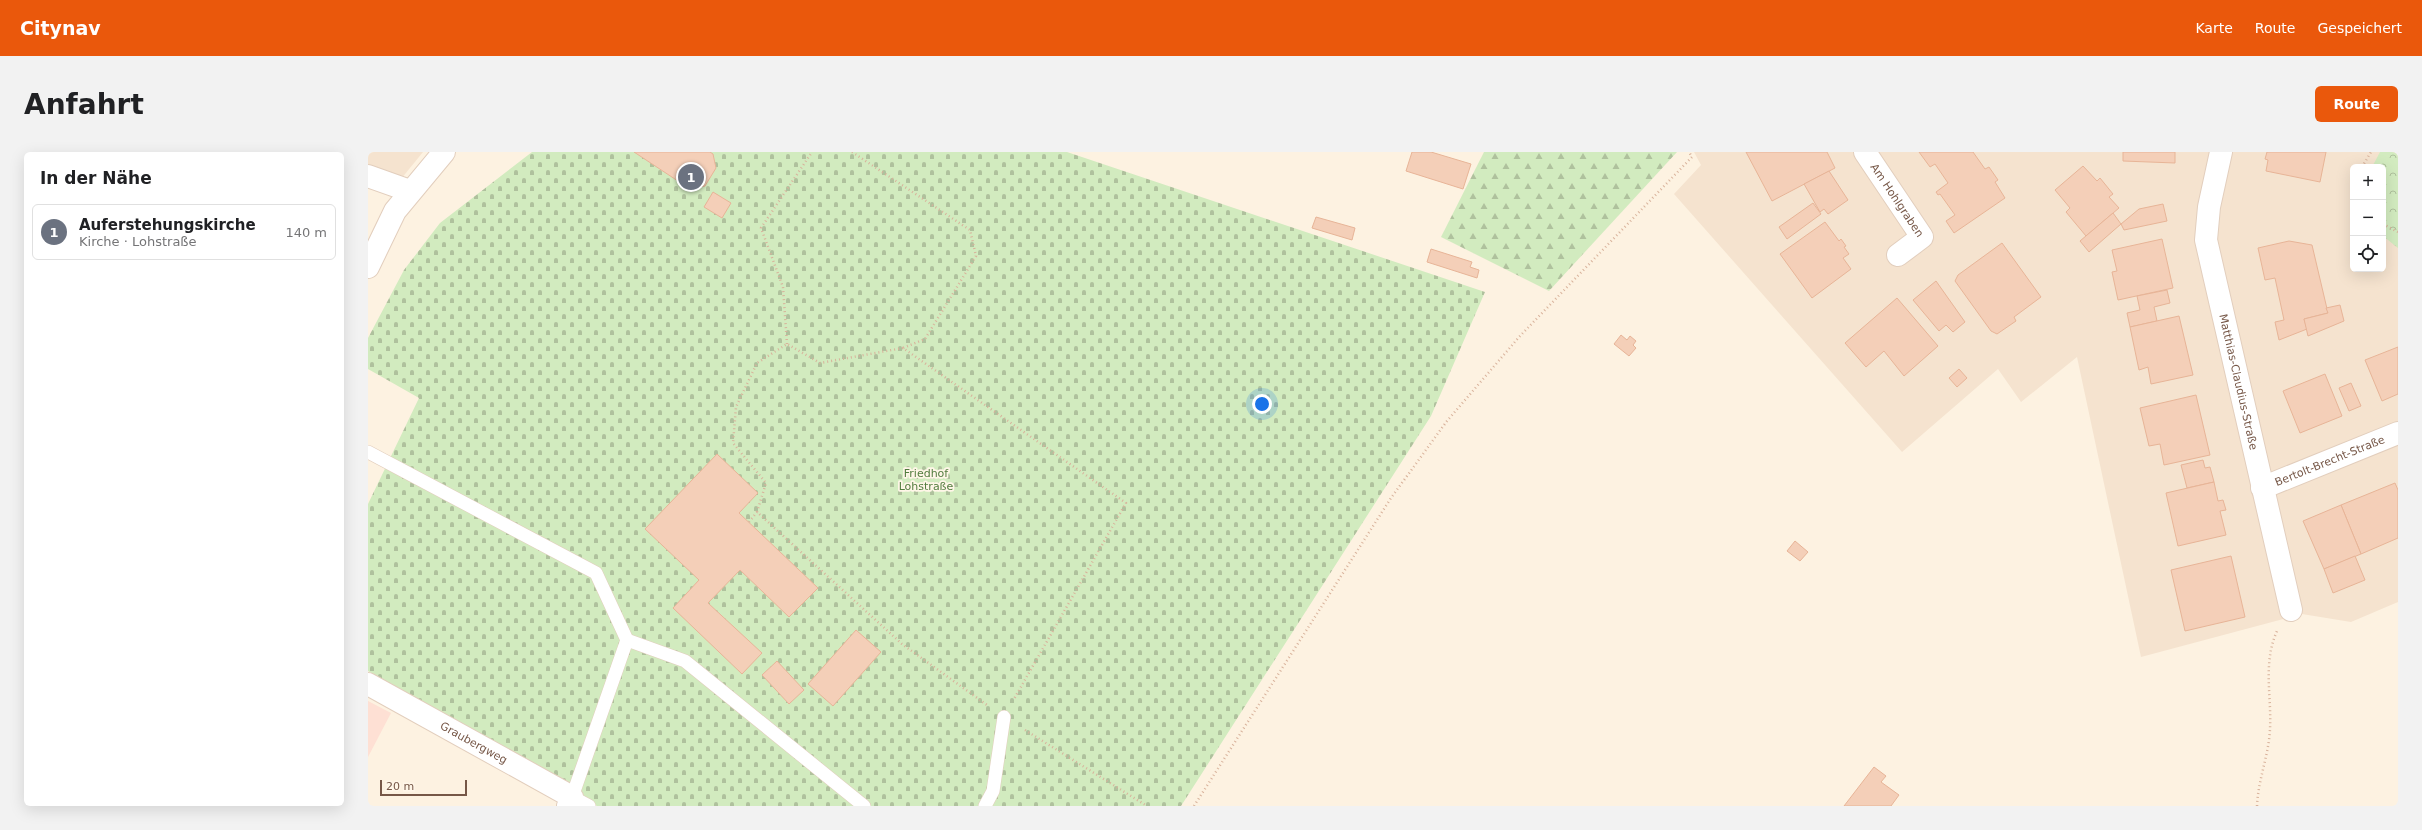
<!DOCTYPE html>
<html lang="de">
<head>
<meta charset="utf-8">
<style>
	:root { --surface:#fff; --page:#f2f2f2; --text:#202124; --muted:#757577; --line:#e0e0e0; --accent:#ea580c }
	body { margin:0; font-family:"DejaVu Sans",sans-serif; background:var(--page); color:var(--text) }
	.controls { position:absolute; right:12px; top:12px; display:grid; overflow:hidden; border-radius:6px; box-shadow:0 4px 16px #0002 }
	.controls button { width:36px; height:36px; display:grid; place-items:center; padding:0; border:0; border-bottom:1px solid var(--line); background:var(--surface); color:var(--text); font:20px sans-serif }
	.scale { position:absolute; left:12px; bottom:10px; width:87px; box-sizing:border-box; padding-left:4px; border:2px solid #765747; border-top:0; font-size:11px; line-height:14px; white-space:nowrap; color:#765747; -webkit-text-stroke:3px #fff6e8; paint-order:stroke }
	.you { position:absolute; left:894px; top:252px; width:14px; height:14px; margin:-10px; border:3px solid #fff; border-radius:50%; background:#1a73e8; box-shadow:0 0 0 6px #1a73e833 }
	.badge { display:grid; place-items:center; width:26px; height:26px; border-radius:50%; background:var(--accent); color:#fff; font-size:13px; font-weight:700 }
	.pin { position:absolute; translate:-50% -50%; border:2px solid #fff; box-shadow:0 1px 4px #0006 }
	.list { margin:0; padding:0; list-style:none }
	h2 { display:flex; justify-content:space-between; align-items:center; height:52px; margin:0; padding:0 16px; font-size:17px }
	h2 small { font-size:13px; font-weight:400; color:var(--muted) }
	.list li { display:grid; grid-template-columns:26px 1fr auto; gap:12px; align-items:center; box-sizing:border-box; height:56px; margin:0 8px 8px; padding:0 8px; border:1px solid var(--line); border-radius:6px }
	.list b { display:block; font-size:15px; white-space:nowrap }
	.list p { margin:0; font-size:13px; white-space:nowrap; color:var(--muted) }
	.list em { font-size:13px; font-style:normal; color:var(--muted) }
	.icon { flex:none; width:22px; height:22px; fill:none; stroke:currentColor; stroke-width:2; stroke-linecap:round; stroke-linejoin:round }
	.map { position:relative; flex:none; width:2030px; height:654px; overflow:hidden; border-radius:6px }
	header { display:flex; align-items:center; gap:24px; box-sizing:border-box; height:56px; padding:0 20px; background:var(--accent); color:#fff }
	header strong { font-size:19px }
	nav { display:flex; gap:22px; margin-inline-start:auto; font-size:14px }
	.intro { display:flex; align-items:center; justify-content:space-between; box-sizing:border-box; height:96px; padding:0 24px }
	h1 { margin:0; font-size:28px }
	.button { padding:10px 18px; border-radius:6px; background:var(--accent); color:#fff; font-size:14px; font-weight:700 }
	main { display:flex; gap:24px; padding:0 24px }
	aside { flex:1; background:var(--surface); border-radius:6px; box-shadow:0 4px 16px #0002 }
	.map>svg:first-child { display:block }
</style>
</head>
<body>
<header>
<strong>Citynav</strong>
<nav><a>Karte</a><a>Route</a><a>Gespeichert</a></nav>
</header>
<div class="intro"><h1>Anfahrt</h1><a class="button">Route</a></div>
<main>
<aside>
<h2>In der Nähe<small></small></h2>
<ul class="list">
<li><span class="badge" style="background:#6b7280">1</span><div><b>Auferstehungskirche</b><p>Kirche · Lohstraße</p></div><em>140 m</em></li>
</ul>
</aside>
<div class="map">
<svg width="2030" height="654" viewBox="0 0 2030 654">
	<defs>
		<pattern id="forest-firs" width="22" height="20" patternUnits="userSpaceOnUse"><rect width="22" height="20" fill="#d2ebbf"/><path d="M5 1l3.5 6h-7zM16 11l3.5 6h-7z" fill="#afc19d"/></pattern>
		<pattern id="cemetery-stones" width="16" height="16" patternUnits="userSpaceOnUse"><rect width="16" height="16" fill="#d2ebbf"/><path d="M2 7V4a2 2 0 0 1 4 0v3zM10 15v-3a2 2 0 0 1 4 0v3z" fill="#afc19d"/></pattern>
		<pattern id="park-crowns" width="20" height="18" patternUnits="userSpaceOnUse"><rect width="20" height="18" fill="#d2ebbf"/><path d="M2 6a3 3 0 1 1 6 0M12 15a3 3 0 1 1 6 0" fill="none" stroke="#afc19d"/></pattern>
	</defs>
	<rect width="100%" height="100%" fill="#fdf2e1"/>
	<!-- residential -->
	<g fill="#f5e3cf" fill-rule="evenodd">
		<polygon points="0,0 55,0 33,27 0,14"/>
		<path d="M1326 0H2030V450L1983 470 1934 462 1773 505 1709 205 1653 250 1630 217 1534 300 1306 42 1333 13ZM1985 15H2015V117H1985Z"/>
	</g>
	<!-- commercial -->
	<polygon fill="#fee0d4" points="0,549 23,561 0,605"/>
	<!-- forest -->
	<polygon fill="url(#forest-firs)" points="1116,0 1309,0 1181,139 1073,85"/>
	<!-- cemetery -->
	<polygon fill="url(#cemetery-stones)" points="164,0 699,0 1117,140 1063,264 813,654 229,654 0,519 0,352 51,246 0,217 0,186 36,118 72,71"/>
	<!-- park -->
	<polygon fill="url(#park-crowns)" points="2012,0 2030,0 2030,96 2015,84 2015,15 2004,15"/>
	<!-- building -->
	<g fill="#f4cfb8" stroke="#e7b497">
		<polygon points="266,0 342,0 345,2 348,16 337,34 322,37"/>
		<polygon points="1044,0 1063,0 1103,12 1095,37 1038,19"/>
		<polygon points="1378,0 1459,0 1467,16 1404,49"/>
		<polygon points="1551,0 1605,0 1617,17 1621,15 1630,28 1627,30 1637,46 1586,81 1578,69 1587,63 1572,42 1570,43 1568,40 1580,31 1567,12 1562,15"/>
		<polygon points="1755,0 1807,0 1807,11 1755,9"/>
		<polygon points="1899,0 1958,0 1952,30 1898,19 1900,8 1897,7"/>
		<polygon points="1715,14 1729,29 1732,26 1745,42 1741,45 1751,56 1718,84 1698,60 1702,56 1687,38"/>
		<polygon points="1461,19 1480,48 1460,62 1456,57 1452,60 1436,32"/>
		<polygon points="345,40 363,51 354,66 336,55"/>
		<polygon points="1445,51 1453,62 1419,87 1411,75"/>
		<polygon points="1795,52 1799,69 1756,78 1753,72 1771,57"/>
		<polygon points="1745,61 1753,72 1721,100 1712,89"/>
		<polygon points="948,65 987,76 984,88 944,76"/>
		<polygon points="1457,70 1471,89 1473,87 1478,94 1476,95 1481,102 1475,106 1483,117 1444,146 1412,102"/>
		<polygon points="1794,87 1805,136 1750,148 1744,120 1749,119 1744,98"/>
		<polygon points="1921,89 1944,93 1960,161 1936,167 1939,177 1911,188 1907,170 1916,168 1907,126 1897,128 1890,96"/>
		<polygon points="1634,91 1673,145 1646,165 1648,169 1629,182 1623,179 1587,129 1590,123"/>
		<polygon points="1063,97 1104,110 1102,115 1111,118 1109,126 1059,110"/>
		<polygon points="1568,129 1597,170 1585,180 1578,173 1571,179 1545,148"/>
		<polygon points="1799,138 1802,151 1786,155 1789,169 1762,175 1759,161 1772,158 1769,144"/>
		<polygon points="1529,146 1570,194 1536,224 1516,199 1498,215 1477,191"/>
		<polygon points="1972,153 1976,169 1940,184 1936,167 1960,161 1958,156"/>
		<polygon points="1811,164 1825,223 1783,232 1780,215 1771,218 1762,175"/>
		<polygon points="1253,183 1259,188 1262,184 1268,189 1265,193 1268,196 1261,204 1246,192"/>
		<polygon points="2030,195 2030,242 2014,249 1997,208"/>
		<polygon points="1591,217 1599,226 1589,235 1581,226"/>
		<polygon points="1957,222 1974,264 1932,281 1915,239"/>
		<polygon points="1983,231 1993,254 1981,259 1971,236"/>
		<polygon points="1828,243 1842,303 1796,313 1792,292 1781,294 1772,256"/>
		<polygon points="349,302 390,341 371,361 450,436 421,465 372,418 340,451 394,501 374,522 305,456 331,428 277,377"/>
		<polygon points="1835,308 1837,316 1842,315 1846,330 1819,336 1813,313"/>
		<polygon points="1846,330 1850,349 1855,348 1858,358 1852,359 1858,383 1810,394 1798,341"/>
		<polygon points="2027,331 2030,338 2030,386 1993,402 1973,353"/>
		<polygon points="1973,353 1993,402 1956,417 1935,369"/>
		<polygon points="1427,389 1440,400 1432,409 1419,399"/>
		<polygon points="1863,404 1877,465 1817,479 1803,418"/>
		<polygon points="1987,404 1997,428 1965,441 1956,417"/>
		<polygon points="488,478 513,500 465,554 440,532"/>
		<polygon points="409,509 436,538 421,552 394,523"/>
		<polygon points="1506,615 1518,624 1513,630 1531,643 1523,654 1476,654"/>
	</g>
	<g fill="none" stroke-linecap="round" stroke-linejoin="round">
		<defs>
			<g id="lane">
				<polyline points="0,300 228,421 259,488 204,645 221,654"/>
				<polyline points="259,488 317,509 496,654"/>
				<polyline points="617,654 625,639 636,565"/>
			</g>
			<g id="street">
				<path id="s1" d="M1497 0 1554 85 1530 103"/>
				<path id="s2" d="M1853 0 1841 55 1838 88 1923 458"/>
				<polyline points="0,24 42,39"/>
				<polyline points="0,115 27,59 76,0"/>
				<path id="s3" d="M1894 336 2030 281"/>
				<path id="s4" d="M0 532 204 645 200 654"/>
			</g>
		</defs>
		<!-- lane casing -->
		<use href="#lane" stroke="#e2cebd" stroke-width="14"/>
		<!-- street casing -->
		<use href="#street" stroke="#e2cebd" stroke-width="24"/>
		<!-- path -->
		<g stroke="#d8b29b" stroke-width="2.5" stroke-dasharray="1 3" stroke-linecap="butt">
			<polyline points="484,0 602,78 608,104 557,187 535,196"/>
			<polyline points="1994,15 2003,0"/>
			<polyline points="2015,72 2030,80"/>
			<polyline points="419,192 415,135 393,76 444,0"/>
			<polyline points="389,360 398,331 365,291 368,255 389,211 419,192 452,211 535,196 758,351 646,547"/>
			<polyline points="381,370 389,360 534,492 619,553"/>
			<polyline points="657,578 779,654"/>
			<polyline points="826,654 1023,346 1079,269 1152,184 1324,5 1321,0"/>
			<path d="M1889 654C1890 631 1898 610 1901 588 1906 550 1893 515 1909 479"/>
		</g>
		<!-- lane -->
		<use href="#lane" stroke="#fff" stroke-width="13"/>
		<!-- street -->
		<use href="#street" stroke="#fff" stroke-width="22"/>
	</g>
	<g text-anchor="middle" stroke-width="3.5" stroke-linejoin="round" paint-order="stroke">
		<!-- street labels -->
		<g font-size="11" fill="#765747" stroke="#fff6e8">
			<text dy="4" stroke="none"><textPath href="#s1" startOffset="58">Am Hohlgraben</textPath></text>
			<text dy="4" stroke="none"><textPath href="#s2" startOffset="235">Matthias-Claudius-Straße</textPath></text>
			<text dy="4" stroke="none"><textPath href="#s3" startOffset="73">Bertolt-Brecht-Straße</textPath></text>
			<text dy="4" stroke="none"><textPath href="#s4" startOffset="121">Graubergweg</textPath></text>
		</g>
		<!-- park labels -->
		<g font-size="11" fill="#527c3e" stroke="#fff6e8">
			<text x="558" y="325">Friedhof<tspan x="558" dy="13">Lohstraße</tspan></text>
		</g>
	</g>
</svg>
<div class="controls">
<button>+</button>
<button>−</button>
<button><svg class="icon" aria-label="locate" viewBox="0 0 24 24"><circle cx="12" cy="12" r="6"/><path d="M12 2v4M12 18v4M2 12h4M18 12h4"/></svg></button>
</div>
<div class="scale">20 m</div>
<div class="you"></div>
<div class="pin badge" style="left:323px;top:25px;background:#6b7280">1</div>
</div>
</main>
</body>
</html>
